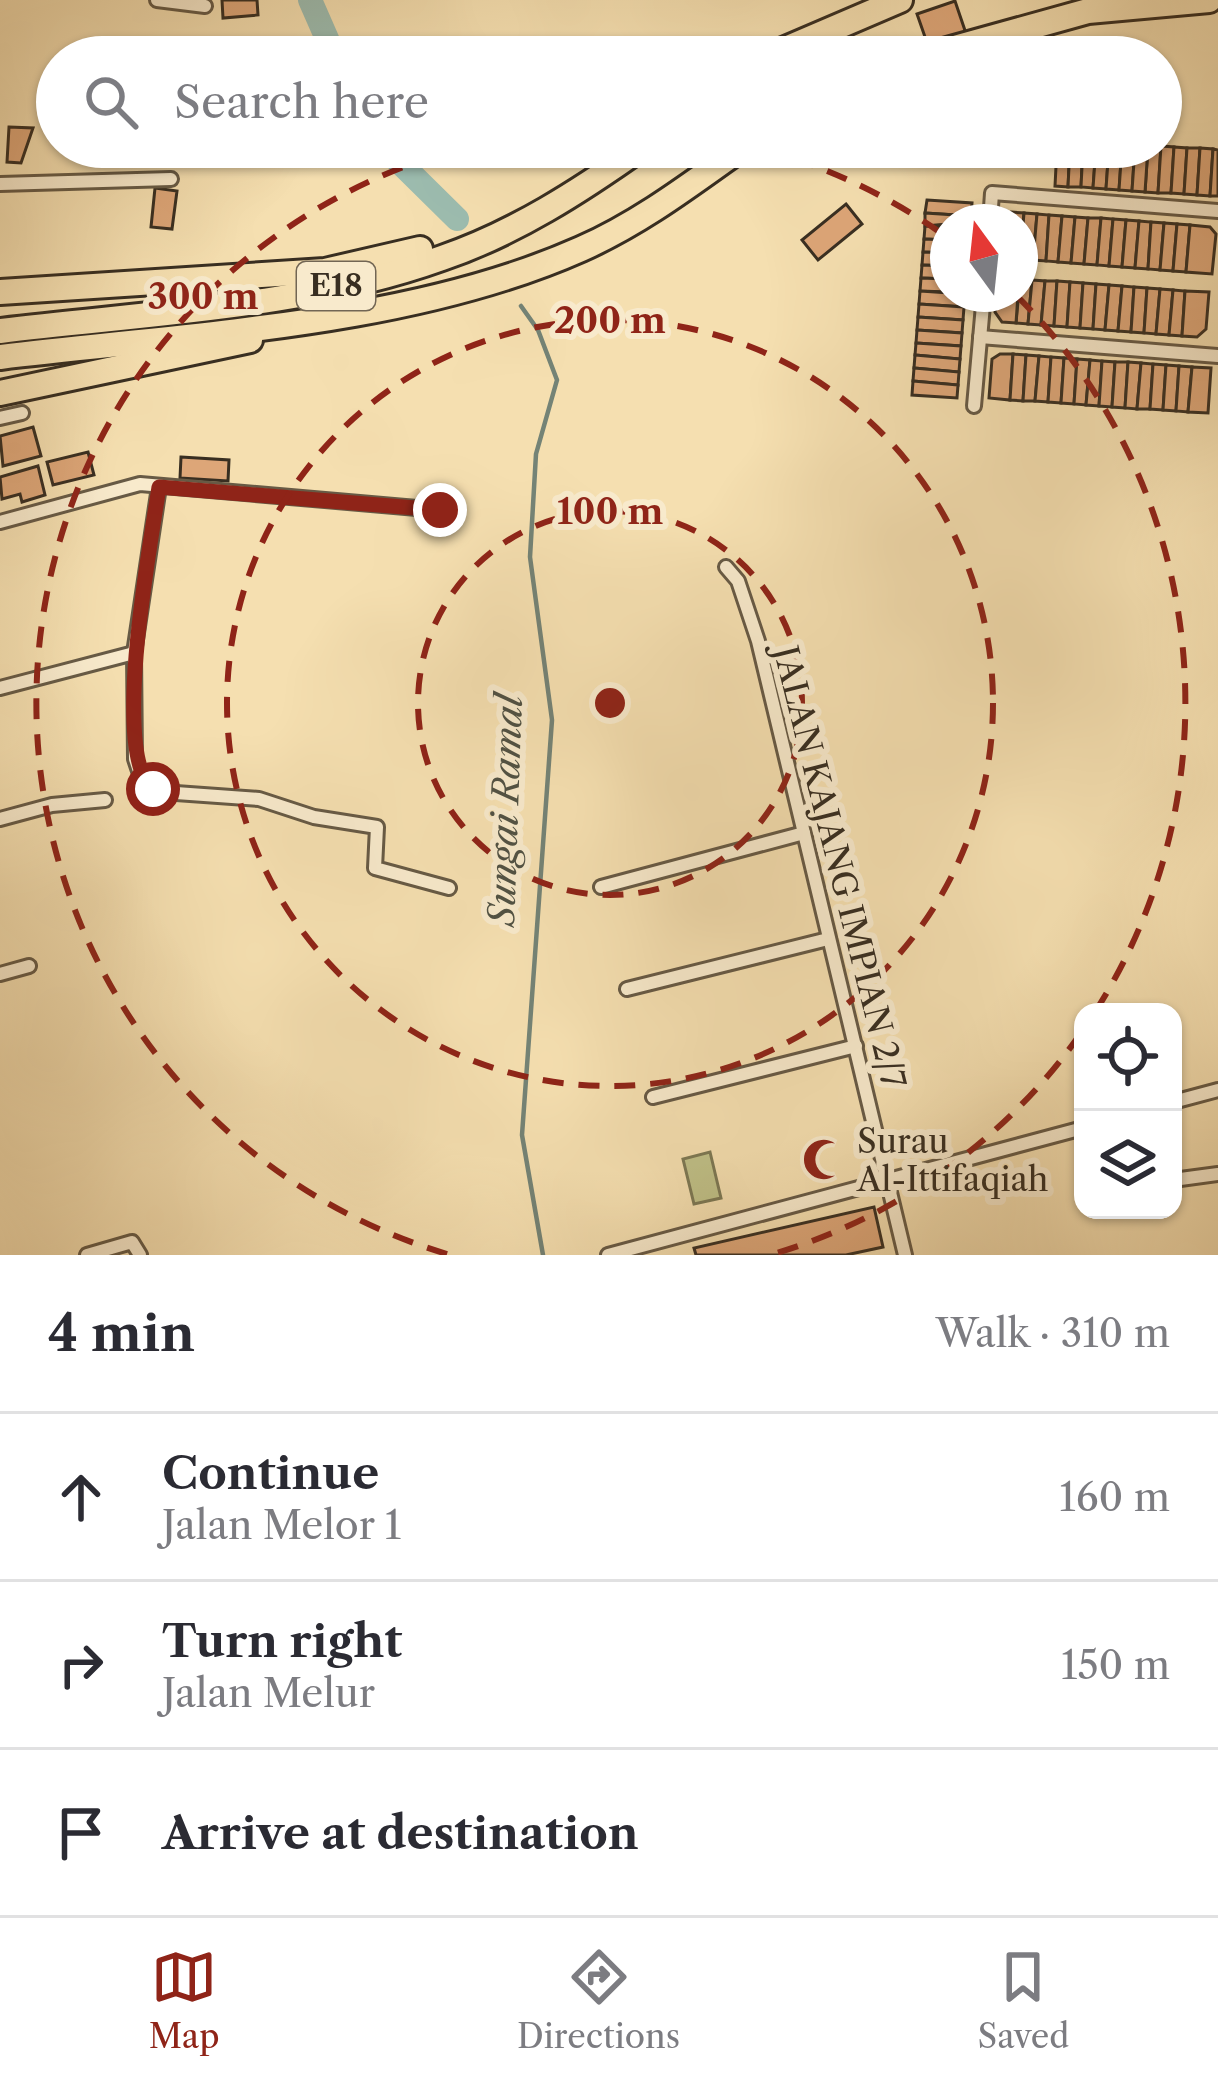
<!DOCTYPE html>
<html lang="en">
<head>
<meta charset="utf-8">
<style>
	:root { --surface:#fff; --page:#f7f7f7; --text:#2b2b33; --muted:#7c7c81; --line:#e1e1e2; --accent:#8f2418 }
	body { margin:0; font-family:"Libre Caslon Text",serif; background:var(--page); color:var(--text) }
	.controls { position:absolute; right:36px; bottom:36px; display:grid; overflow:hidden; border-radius:24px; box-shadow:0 3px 9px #0004 }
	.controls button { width:108px; height:108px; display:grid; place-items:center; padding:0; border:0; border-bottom:3px solid var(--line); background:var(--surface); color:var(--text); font:60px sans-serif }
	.compass { position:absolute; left:930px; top:204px; width:108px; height:108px; border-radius:50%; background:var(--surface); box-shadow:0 3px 9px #0004; rotate:345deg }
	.stop { position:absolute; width:36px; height:36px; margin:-27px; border:9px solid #8f2418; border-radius:50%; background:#fff }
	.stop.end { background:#8f2418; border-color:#fff; box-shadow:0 3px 12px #0008 }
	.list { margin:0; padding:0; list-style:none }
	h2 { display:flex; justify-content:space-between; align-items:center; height:156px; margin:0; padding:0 48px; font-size:51px }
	h2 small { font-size:39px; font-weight:400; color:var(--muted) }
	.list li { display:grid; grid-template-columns:78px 1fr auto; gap:36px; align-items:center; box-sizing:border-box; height:168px; padding:0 48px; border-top:3px solid var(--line) }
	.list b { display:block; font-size:45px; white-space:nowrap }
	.list p { margin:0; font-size:39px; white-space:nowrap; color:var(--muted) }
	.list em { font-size:39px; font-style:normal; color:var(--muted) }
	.icon { flex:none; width:66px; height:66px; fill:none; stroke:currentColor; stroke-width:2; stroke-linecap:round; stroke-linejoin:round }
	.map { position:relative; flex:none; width:1218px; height:1255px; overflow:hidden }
	.search { position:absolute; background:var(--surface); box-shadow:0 3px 9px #0004; left:36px; right:36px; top:36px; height:132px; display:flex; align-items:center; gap:30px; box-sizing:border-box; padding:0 42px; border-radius:66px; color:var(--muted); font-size:45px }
	.sheet { height:660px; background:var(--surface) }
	nav { display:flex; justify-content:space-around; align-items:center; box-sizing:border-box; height:168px; border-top:3px solid var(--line); background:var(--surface); font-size:33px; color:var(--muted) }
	nav a { display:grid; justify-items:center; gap:6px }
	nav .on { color:var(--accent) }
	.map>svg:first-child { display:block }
</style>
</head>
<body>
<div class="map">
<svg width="1218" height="1255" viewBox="0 0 1218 1255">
	<rect width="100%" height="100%" fill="#f5dfb0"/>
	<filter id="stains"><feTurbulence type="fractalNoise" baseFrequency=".00167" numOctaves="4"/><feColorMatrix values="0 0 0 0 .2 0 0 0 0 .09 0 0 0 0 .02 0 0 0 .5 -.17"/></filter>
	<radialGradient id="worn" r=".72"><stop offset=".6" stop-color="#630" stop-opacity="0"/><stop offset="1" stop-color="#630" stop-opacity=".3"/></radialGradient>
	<!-- green -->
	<polygon fill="#c0c188" stroke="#7c7854" stroke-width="3" points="710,1152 721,1198 694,1204 683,1159"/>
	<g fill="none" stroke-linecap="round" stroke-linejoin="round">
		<!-- stream -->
		<polyline stroke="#748376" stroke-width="4.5" points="521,306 538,330 557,380 536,454 530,557 552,720 522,1135 543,1255"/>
		<!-- river -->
		<g stroke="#9cbcaf" stroke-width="24">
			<polyline points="310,0 335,57"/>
			<polyline points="384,147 457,219"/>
		</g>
	</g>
	<!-- building -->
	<g fill="#dda678" stroke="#382e21" stroke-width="3">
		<polygon points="222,0 257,0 258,15 223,18"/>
		<polygon points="955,1 974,57 932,57 917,14"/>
		<polygon points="9,127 33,128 21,163 7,162"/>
		<polygon points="1161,146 1158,193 1145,192 1148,147"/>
		<polygon points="1161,146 1174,147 1171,193 1158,193"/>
		<polygon points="1057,147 1070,147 1068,187 1055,186"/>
		<polygon points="1070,147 1083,147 1081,187 1068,187"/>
		<polygon points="1083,147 1096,147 1093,188 1081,187"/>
		<polygon points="1096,147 1109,147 1106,189 1093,188"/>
		<polygon points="1109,147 1122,147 1119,190 1106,189"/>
		<polygon points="1122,147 1135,147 1132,191 1119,190"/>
		<polygon points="1135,147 1148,147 1145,192 1132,191"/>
		<polygon points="1174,147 1187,148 1184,194 1171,193"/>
		<polygon points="1187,148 1200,148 1197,195 1184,194"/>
		<polygon points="1200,148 1213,149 1210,196 1197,195"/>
		<polygon points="1213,149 1218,150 1218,196 1210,196"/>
		<polygon points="155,188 177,191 172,229 151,227"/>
		<polygon points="927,200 972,203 971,216 925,213"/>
		<polygon points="846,204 862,224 818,260 802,240"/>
		<polygon points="1011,212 1024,213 1020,259 1020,222 1001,222"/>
		<polygon points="925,213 971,216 970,222 925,226"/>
		<polygon points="1024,213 1037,214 1033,260 1020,259"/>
		<polygon points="1037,214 1049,215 1046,261 1033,260"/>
		<polygon points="1049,215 1062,216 1058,262 1046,261"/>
		<polygon points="1062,216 1075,217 1071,263 1058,262"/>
		<polygon points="1075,217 1088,218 1084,264 1071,263"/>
		<polygon points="1088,218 1101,218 1097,265 1084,264"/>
		<polygon points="1101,218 1113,219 1109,266 1097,265"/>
		<polygon points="1113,219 1126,220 1122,267 1109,266"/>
		<polygon points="1126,220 1139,221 1135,268 1122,267"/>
		<polygon points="1139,221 1151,222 1148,269 1135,268"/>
		<polygon points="1151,222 1164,223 1160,270 1148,269"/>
		<polygon points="1164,223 1177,224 1173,271 1160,270"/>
		<polygon points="1177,224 1190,225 1186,272 1173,271"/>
		<polygon points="1190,225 1210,227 1216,234 1212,274 1186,272"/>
		<polygon points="925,226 948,227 948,240 924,239"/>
		<polygon points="924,239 948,240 948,253 923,252"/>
		<polygon points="923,252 948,253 948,266 922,265"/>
		<polygon points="922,265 948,266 948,279 921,278"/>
		<polygon points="921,278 948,279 948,292 920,291"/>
		<polygon points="1020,279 1032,280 1028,324 1016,323"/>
		<polygon points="1032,280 1045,281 1041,325 1028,324"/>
		<polygon points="1045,281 1057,281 1054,326 1041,325"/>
		<polygon points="1057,281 1070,282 1067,327 1054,326"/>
		<polygon points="1070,282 1083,283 1080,328 1067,327"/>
		<polygon points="1083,283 1096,284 1093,329 1080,328"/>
		<polygon points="1096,284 1109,285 1105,330 1093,329"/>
		<polygon points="1109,285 1122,286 1118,331 1105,330"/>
		<polygon points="1122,286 1134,287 1131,332 1118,331"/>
		<polygon points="1134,287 1147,288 1144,333 1131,332"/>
		<polygon points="1147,288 1160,289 1156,334 1144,333"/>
		<polygon points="1160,289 1173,290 1169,335 1156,334"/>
		<polygon points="1173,290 1185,291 1182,336 1169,335"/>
		<polygon points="920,291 965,294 964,307 919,304"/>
		<polygon points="1185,291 1209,292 1206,329 1197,337 1182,336"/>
		<polygon points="997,294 1018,294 1016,323 1002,322 995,312"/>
		<polygon points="919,304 964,307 963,320 918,317"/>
		<polygon points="918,317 963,320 962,333 917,330"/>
		<polygon points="917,330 962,333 961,346 916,343"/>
		<polygon points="916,343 961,346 960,359 915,355"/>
		<polygon points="1000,354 1013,354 1010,400 989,398 992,359"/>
		<polygon points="1013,354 1026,355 1023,401 1010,400"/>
		<polygon points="915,355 960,359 959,372 914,368"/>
		<polygon points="1026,355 1039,356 1035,401 1023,401"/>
		<polygon points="1039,356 1051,357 1048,402 1035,401"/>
		<polygon points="1051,357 1064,358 1061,403 1048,402"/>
		<polygon points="1064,358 1077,359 1074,404 1061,403"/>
		<polygon points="1077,359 1090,360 1086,405 1074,404"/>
		<polygon points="1090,360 1102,361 1099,406 1086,405"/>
		<polygon points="1102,361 1115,362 1112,407 1099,406"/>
		<polygon points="1115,362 1128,362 1125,408 1112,407"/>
		<polygon points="1128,362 1141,363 1137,409 1125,408"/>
		<polygon points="1141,363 1153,364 1150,409 1137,409"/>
		<polygon points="1153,364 1166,365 1163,410 1150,409"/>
		<polygon points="1166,365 1179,366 1176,411 1163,410"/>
		<polygon points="1179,366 1192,367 1188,412 1176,411"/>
		<polygon points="1192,367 1211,368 1208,413 1188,412"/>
		<polygon points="914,368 959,372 958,385 913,381"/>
		<polygon points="913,381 958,385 957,398 912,395"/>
		<polygon points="33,427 41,456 3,466 0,436"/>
		<polygon points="88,452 94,475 53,485 47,462"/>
		<polygon points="181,457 229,460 228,481 180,478"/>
		<polygon points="38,466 45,495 22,502 20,494 2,499 0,477"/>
		<polygon points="874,1207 883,1247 846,1255 696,1255 694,1248"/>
	</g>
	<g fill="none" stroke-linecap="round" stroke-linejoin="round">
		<defs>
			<g id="street">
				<polyline points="157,0 205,6"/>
				<polyline points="0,184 171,179"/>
				<polyline points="990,222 992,193 1218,211"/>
				<polyline points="980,337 1218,356"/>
				<polyline points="974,406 984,294"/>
				<polyline points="0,418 22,413"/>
				<polyline points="159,487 134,653 135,759 142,780 162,792 259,799 314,817 377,827 375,868 449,888"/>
				<polyline points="0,522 140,484 440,510"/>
				<polyline points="726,567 738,581 758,641 905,1255"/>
				<polyline points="0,688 134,653"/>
				<polyline points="0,819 52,805 105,800"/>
				<polyline points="601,887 804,833"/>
				<polyline points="0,974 29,966"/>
				<polyline points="627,989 828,939"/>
				<polyline points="653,1097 856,1046"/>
				<polyline points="1173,1102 1218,1090"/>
				<polyline points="1173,1180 1218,1174"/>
				<polyline points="87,1255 132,1242 140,1255"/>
				<polyline points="608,1255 1083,1128"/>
			</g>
			<g id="highway">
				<polyline points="767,57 900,0"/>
				<polyline points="922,57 1088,11 1209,0"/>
				<polyline points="0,292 325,271 420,249"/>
				<path d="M0 331C146 313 303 308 442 258 515 233 580 191 642 147"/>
				<path d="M0 357C188 334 408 326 581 249 640 223 691 184 743 147"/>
				<polyline points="0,393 250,340"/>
			</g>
		</defs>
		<!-- street casing -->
		<use href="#street" stroke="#675a45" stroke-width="18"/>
		<!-- highway casing -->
		<use href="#highway" stroke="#382e21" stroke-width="30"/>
		<!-- street -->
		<use href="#street" stroke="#f8eacc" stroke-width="12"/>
		<!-- highway -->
		<use href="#highway" stroke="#f5dfb0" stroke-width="24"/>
	</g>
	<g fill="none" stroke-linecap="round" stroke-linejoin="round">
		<!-- route -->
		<path stroke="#8f2418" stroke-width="15" d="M153 789C110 756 151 542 159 487L440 510"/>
	</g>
	<!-- distance rings -->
	<g fill="none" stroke="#8f2418" stroke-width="6" stroke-dasharray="21 15">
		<circle cx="610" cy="703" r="192"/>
		<circle cx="610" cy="703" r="383"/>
		<path d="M1081 1033A575 575 0 0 1 773 1254M447 1254A575 575 0 0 1 461 148M759 148A575 575 0 0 1 948 238M1017 296A575 575 0 0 1 1095 1012"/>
	</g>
	<!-- icons -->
	<defs>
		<symbol id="mosque-bare" viewBox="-9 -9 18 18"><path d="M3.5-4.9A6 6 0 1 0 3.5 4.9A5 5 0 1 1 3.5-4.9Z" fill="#8f2418" stroke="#f8eacc" stroke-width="2.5" paint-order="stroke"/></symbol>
	</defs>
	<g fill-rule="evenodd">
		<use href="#mosque-bare" x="794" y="1130" width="59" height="59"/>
	</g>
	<g text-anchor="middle" stroke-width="12" stroke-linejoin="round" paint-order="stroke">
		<!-- shield labels -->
		<rect fill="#f8eacc" stroke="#726654" stroke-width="3" x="297" y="262" width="78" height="48" rx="9"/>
		<g font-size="30" font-weight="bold" fill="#382e21">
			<text x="336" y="296">E18</text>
		</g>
		<!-- street labels -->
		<g font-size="33" fill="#382e21" stroke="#f8eacc">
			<text transform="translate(840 867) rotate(76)" y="12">JALAN KAJANG IMPIAN 2/7</text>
		</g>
		<!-- poi labels -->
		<g font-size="33" fill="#382e21" stroke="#f8eacc" text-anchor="start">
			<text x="857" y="1153">Surau<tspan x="857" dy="38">Al-Ittifaqiah</tspan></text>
		</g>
		<!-- water labels -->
		<g font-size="36" font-style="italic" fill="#515244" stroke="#f8eacc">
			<text transform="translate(505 810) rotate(-88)" y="13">Sungai Ramal</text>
		</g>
	</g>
	<circle cx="610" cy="703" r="18" fill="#8f2418" stroke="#f8eacc" stroke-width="6"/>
	<g font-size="36" text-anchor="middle" font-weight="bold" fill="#8f2418" stroke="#f8eacc" stroke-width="12" stroke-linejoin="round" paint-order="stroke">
		<text x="203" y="309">300 m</text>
		<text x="610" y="333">200 m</text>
		<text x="610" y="524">100 m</text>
	</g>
	<rect width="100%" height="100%" filter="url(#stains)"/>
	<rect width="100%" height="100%" fill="url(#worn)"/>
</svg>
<div class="controls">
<button><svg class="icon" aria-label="locate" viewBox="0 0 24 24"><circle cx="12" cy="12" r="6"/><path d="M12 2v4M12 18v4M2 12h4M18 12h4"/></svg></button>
<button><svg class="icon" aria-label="layers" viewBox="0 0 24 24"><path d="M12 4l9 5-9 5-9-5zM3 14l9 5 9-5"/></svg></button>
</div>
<svg class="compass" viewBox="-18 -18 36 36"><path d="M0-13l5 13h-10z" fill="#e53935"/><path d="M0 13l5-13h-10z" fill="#7c7c81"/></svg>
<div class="stop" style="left:153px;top:789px"></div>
<div class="stop end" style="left:440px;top:510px"></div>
<div class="search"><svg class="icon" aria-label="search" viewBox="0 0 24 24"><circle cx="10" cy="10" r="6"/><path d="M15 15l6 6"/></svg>Search here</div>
</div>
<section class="sheet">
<h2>4 min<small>Walk · 310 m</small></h2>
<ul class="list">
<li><svg class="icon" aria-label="ahead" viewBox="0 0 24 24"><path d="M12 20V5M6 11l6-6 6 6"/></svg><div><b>Continue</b><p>Jalan Melor 1</p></div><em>160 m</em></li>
<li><svg class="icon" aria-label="right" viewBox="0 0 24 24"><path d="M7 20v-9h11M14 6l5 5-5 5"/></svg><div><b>Turn right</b><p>Jalan Melur</p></div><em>150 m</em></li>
<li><svg class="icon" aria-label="arrive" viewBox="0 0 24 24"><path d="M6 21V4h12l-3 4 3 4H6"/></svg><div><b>Arrive at destination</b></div></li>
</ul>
</section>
<nav>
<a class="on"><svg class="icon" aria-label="map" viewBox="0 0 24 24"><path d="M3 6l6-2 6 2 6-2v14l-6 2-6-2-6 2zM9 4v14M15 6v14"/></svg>Map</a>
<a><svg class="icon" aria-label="directions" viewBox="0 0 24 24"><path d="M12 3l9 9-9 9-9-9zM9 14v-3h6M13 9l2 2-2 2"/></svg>Directions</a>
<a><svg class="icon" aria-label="saved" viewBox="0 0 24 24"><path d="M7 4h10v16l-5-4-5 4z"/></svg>Saved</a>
</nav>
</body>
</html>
